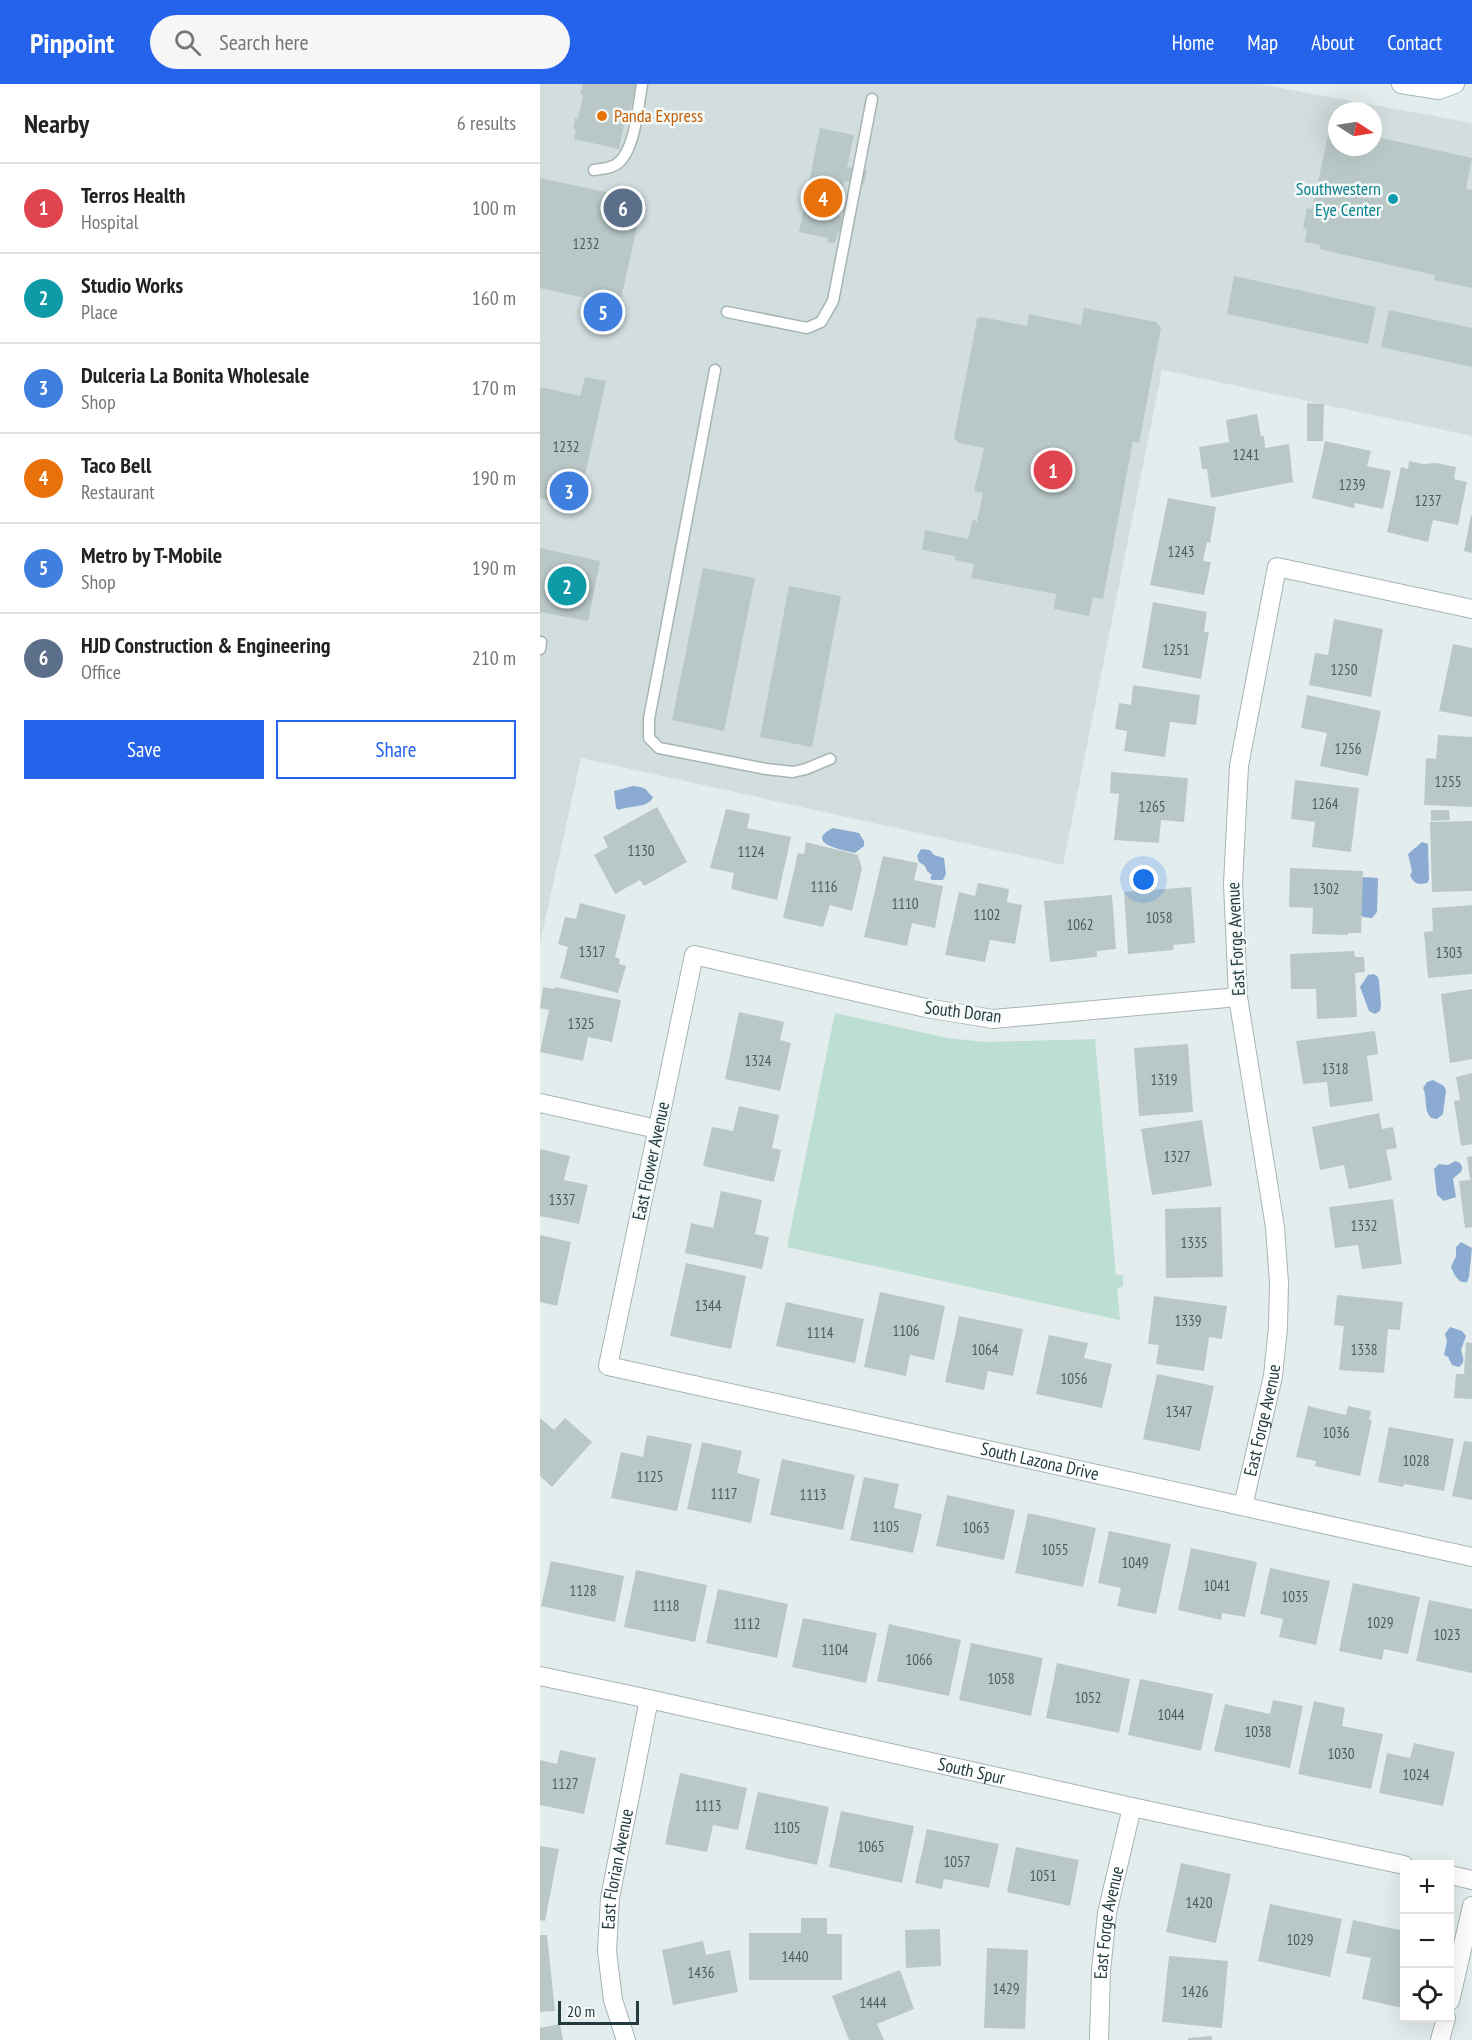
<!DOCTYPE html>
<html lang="en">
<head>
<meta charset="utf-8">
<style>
	:root { --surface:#fff; --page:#f6f6f6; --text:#222; --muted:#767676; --line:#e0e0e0; --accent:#2563eb }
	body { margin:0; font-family:"PT Sans Narrow",sans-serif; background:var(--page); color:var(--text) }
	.controls { position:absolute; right:18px; bottom:18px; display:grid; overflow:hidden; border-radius:0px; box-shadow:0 6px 24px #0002 }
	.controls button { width:54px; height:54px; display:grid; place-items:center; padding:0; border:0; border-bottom:2px solid var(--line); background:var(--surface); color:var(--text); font:30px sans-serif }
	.compass { position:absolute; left:788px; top:18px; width:54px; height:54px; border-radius:50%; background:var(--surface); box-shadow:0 6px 24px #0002; rotate:102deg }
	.scale { position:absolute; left:18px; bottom:15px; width:81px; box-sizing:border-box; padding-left:6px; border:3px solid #233b3f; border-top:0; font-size:16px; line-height:21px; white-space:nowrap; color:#233b3f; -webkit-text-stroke:4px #f5faf9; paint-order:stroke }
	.you { position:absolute; left:604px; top:796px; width:21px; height:21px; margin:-15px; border:4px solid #fff; border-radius:50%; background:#1a73e8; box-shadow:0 0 0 9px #1a73e833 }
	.badge { display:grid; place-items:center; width:39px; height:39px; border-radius:50%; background:var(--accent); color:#fff; font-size:20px; font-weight:700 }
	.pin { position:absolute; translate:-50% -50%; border:3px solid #fff; box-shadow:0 2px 6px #0006 }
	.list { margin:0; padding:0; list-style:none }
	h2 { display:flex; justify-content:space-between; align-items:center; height:78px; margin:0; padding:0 24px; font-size:26px }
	h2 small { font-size:20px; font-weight:400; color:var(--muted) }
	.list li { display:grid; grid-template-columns:39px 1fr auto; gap:18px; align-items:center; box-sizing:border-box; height:90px; padding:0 24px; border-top:2px solid var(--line) }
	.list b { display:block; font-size:22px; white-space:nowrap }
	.list p { margin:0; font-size:20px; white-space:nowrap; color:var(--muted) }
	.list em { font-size:20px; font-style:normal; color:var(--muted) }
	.actions { display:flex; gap:12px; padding:18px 24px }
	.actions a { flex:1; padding:14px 0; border:2px solid var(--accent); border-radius:0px; text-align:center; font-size:21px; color:var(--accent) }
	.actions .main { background:var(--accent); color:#fff }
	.icon { flex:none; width:33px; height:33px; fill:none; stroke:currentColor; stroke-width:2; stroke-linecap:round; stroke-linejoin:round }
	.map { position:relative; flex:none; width:932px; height:1956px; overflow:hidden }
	header { display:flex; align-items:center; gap:36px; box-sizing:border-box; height:84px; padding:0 30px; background:var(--accent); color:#fff }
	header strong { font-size:28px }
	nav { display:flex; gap:33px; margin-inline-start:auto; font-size:21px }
	.search { width:420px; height:54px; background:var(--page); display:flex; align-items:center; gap:15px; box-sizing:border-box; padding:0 21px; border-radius:33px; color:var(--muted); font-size:22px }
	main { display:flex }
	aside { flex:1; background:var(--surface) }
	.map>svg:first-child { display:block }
</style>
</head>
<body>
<header>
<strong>Pinpoint</strong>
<div class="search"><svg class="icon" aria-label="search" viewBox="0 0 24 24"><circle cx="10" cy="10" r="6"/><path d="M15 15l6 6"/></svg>Search here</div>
<nav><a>Home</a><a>Map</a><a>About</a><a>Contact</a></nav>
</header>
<main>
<aside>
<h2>Nearby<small>6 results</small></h2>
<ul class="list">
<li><span class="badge" style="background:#e0444e">1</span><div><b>Terros Health</b><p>Hospital</p></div><em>100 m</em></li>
<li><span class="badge" style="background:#0f9aa8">2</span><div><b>Studio Works</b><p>Place</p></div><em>160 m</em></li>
<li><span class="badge" style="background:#3f7fe0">3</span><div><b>Dulceria La Bonita Wholesale</b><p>Shop</p></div><em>170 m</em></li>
<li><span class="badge" style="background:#e8710a">4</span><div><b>Taco Bell</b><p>Restaurant</p></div><em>190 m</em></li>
<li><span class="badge" style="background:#3f7fe0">5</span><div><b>Metro by T-Mobile</b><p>Shop</p></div><em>190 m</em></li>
<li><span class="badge" style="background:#5c6f8a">6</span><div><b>HJD Construction &amp; Engineering</b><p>Office</p></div><em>210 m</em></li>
</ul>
<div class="actions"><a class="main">Save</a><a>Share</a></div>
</aside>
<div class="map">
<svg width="932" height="1956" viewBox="0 0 932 1956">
	<rect width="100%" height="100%" fill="#e4eded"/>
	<!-- built -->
	<path fill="#d2dddd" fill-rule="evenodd" d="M0 0H719L932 39V352L622 286 523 781 41 674 0 859ZM797 27H833V63H797Z"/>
	<!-- green -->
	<polygon fill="#bdded3" points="295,929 407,954 445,958 555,955 576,1191 583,1191 583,1203 577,1204 580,1236 247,1163"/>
	<!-- water -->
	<g fill="#8cabd2">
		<path d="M93 702C109 704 104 705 113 713 109 724 91 721 78 726L76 724 74 707Z"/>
		<path d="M293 744 319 749 324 757V762L315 769C303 766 263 759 293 744Z"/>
		<path d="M882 758 888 760 889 796 887 799C878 801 874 800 870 791L872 788 868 770Z"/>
		<polygon points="381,765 390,766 394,771 404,774 406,790 403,796 392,796 390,794 392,791 387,787 385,782 379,778 377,772"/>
		<polygon points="822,793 838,794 837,828 832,834 823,833 821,831"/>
		<polygon points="834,890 838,893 839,897 841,921 840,927 835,930 829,927 820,903 828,891"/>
		<path d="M893 996 904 1002 906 1006 903 1030 897 1035 891 1034C883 1026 888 1015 883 1004L887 998Z"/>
		<path d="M915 1077 920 1079C926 1088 918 1089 913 1095L916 1113 904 1117 897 1111 894 1085 899 1080 908 1081Z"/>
		<path d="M921 1158 932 1164 929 1193 927 1198C918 1200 914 1190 911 1183L916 1172V1163Z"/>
		<path d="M910 1243 922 1247 926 1252 921 1266C923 1273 926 1278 919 1283L912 1281 908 1273 904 1271 907 1257 905 1250Z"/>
	</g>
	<!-- building -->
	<g fill="#b9c8c7">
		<polygon points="43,0 96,0 89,33 86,32 79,65 34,55 36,45 33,45 35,34 38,35 43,11 40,10"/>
		<polygon points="793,43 797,44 797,63 833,63 833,52 932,74 926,105 932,106 932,204 894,196 895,191 779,165 780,161 765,158 767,145 763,144 767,124 772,125 789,47 792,48"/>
		<polygon points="280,44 314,51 307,83 327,86 324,101 304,97 298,131 304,135 302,148 298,148 295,159 287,158 288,154 259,148"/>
		<polygon points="0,94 103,116 75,242 54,237 58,217 0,204"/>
		<polygon points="694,192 836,223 828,260 687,230"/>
		<polygon points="544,224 616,238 621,244 599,359 593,357 563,515 553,513 549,532 514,525 516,510 431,494 434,480 415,476 415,472 382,466 385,446 428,455 433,435 437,438 443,409 434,407 444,364 419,359 414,354 437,235 442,233 487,242 489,230 541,241"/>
		<polygon points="849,226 932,244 932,283 841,263"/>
		<polygon points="45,293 66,297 38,423 0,414 0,303 40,312"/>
		<polygon points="767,319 784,320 783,357 767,357"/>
		<polygon points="717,330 721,352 724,352 725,364 749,360 753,398 671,414 667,385 662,385 659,363 689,358 686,336"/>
		<polygon points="785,357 831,367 827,382 851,387 843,425 815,419 814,424 772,414"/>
		<polygon points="869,377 883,380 896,379 916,383 914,395 927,398 918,441 893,436 888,458 847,448 861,383 868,385"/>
		<polygon points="628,414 676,423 670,459 667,458 663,477 671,478 664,511 610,501"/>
		<polygon points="931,431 932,431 932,469 924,467"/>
		<polygon points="0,464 60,477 48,537 0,528"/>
		<polygon points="163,484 215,494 184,647 132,636"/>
		<polygon points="249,502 301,512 272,663 220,653"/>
		<polygon points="613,518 667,528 664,548 669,548 661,595 602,584"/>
		<polygon points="794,535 843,545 831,613 769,601 775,569 788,571"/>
		<polygon points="913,560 932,564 932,633 899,627"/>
		<polygon points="593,601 660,611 656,641 630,638 625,673 584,667 587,647 575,645 579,619 591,621"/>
		<polygon points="767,611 841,627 828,692 780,682 787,649 761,644"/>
		<polygon points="898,651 932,653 932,723 884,721 886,674 896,675"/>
		<polygon points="571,688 648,694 644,738 621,736 619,759 574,756 579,710 570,709"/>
		<polygon points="755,696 819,704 811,768 772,763 775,738 751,735"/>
		<polygon points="117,723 147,778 104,802 100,796 75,810 54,771 68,763 63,753"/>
		<polygon points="186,725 210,730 207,744 251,753 237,816 191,805 194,789 170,784"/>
		<polygon points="891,726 909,726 910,736 891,737"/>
		<polygon points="932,737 932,807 892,808 890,738"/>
		<polygon points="266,758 318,771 322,785 312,827 290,821 283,843 243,834 258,769 264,770"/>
		<polygon points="343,772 378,779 374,796 403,802 395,844 372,839 367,862 324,853"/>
		<polygon points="750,784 823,787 821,849 808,849 808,851 772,850 773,824 749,823"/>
		<polygon points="438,799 469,805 467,818 482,821 475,860 450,856 445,878 405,871 419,808 435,812"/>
		<polygon points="651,803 655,859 633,861 634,866 588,870 584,808"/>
		<polygon points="572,811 576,865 557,867 557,873 510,878 504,817"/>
		<polygon points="40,819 86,831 75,873 80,875 79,880 86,882 78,909 20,894 28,863 18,860 25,833 36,835"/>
		<polygon points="932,821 932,890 888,894 884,848 893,847 892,824"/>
		<polygon points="814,867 815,873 824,873 825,888 815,889 817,933 777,935 776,905 751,905 750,870"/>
		<polygon points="3,903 14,905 15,903 81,916 72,958 48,953 43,977 0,968 9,926 0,924"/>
		<polygon points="932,905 932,975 910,979 901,910"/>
		<polygon points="199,928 244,938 240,956 251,959 240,1007 185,995"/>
		<polygon points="835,947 838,970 827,972 833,1017 790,1023 787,998 763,1000 756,957"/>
		<polygon points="648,960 653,1028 599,1032 594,964"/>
		<polygon points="932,989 932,1060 921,1062 914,1017 920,1016 916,993"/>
		<polygon points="199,1022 239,1031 232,1064 241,1066 234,1098 163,1082 172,1043 193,1047"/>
		<polygon points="839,1029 842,1045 853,1043 857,1064 846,1066 852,1096 809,1105 804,1081 780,1086 772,1043"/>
		<polygon points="662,1036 672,1102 612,1111 601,1045"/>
		<polygon points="0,1065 30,1072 24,1096 48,1101 39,1140 0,1132"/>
		<polygon points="932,1072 932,1143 925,1144 919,1097 930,1096 927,1073"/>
		<polygon points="181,1107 222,1116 215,1150 229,1153 222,1185 145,1169 151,1139 173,1144"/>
		<polygon points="853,1115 862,1180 822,1185 818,1161 795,1164 789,1123"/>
		<polygon points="681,1123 683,1193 626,1194 625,1125"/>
		<polygon points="0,1151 31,1158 17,1222 0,1218"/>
		<polygon points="146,1179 206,1192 191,1265 130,1252"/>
		<polygon points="340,1208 405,1222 394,1276 370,1271 366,1292 324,1283"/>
		<polygon points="797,1211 863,1218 860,1246 848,1245 844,1289 799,1286 804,1242 794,1241"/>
		<polygon points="614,1212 687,1222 682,1255 669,1253 664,1287 616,1280 619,1261 608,1260"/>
		<polygon points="246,1218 324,1235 315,1279 236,1262"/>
		<polygon points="419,1232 483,1245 473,1292 448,1287 444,1306 405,1298"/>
		<polygon points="509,1251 548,1259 544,1274 572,1280 562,1324 496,1310"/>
		<polygon points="926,1258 932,1259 932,1315 914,1314 916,1290 924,1290"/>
		<polygon points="617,1290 674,1302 660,1367 603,1355"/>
		<polygon points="768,1322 806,1331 808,1322 831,1327 829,1336 832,1336 820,1392 775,1382 776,1377 756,1373"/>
		<polygon points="0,1334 14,1346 25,1334 52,1358 12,1403 0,1392"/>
		<polygon points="849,1343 914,1355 904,1407 864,1400 863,1403 838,1398"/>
		<polygon points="107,1351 152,1360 137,1427 71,1414 81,1368 103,1373"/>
		<polygon points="924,1357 932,1358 932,1416 912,1412"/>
		<polygon points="162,1358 202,1367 197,1389 220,1395 211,1439 147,1425"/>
		<polygon points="242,1375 315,1391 303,1446 230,1431"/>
		<polygon points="324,1393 359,1400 354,1424 382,1430 373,1469 310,1456"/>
		<polygon points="407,1411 475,1426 464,1476 396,1462"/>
		<polygon points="488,1429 556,1444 543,1503 475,1489"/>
		<polygon points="569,1447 631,1460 616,1530 577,1522 581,1504 558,1499"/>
		<polygon points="651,1464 717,1478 705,1533 682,1529 681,1536 638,1526"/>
		<polygon points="11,1477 84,1492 75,1538 1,1522"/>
		<polygon points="730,1484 790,1497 776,1561 739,1553 743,1535 720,1530"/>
		<polygon points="96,1486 167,1501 155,1558 84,1543"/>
		<polygon points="813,1499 880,1513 868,1570 844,1565 842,1576 799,1567"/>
		<polygon points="178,1505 248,1520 237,1574 166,1559"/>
		<polygon points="889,1516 932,1525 932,1589 876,1577"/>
		<polygon points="263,1534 337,1549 326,1599 252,1583"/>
		<polygon points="349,1540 421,1556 409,1612 337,1597"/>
		<polygon points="431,1559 503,1574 491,1632 419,1616"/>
		<polygon points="517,1579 590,1595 579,1649 506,1634"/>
		<polygon points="600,1595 673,1610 661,1667 588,1651"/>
		<polygon points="733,1616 763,1622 750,1684 674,1667 685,1620 730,1630"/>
		<polygon points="774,1617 805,1624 802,1642 843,1650 831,1705 758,1690"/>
		<polygon points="874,1659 915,1668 903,1722 839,1709 847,1669 870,1674"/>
		<polygon points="20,1666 56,1674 44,1730 0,1721 0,1676 17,1680"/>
		<polygon points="140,1689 207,1704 198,1746 173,1741 167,1768 125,1760"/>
		<polygon points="218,1708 289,1723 277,1781 205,1765"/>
		<polygon points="301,1727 374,1742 362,1799 289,1783"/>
		<polygon points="387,1745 459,1760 449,1804 404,1795 402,1805 375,1799"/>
		<polygon points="0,1762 19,1765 5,1837 0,1836"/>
		<polygon points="476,1763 539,1776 530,1822 467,1808"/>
		<polygon points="641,1779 691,1790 676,1859 626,1848"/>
		<polygon points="730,1820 802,1835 790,1893 718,1877"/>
		<polygon points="261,1834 287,1834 287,1850 302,1850 302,1896 209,1896 209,1849 261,1849"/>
		<polygon points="813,1836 864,1847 864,1916 863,1924 822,1915 831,1874 806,1869"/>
		<polygon points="400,1845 401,1882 366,1884 365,1846"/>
		<polygon points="0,1851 7,1851 15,1927 0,1928"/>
		<polygon points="163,1857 166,1871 190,1866 198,1908 133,1921 122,1866"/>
		<polygon points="447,1864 488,1866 485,1945 444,1944"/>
		<polygon points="629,1872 688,1877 682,1944 622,1938"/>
		<polygon points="360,1886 374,1925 337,1940 344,1956 309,1956 292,1912"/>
		<polygon points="20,1940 23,1956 0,1956 0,1944"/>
		<polygon points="672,1952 672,1956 648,1956 648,1954"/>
	</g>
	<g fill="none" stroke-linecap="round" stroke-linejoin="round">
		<defs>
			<g id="service">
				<path d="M54 86C59 85 67 85 73 82 95 73 98 22 102 0"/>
				<polyline points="187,228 267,244 281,238 293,217 332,15"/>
				<polyline points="175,286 109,635 109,654 119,664 226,685 253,688 266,685 290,675"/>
				<polyline points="0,558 1,558 0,565"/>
			</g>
			<g id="minor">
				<path id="s1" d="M698 913 453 935 386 924 154 871 68 1282 932 1473"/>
				<polyline points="0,1019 117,1045"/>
				<path id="s2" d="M703 1422 733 1292 738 1243 739 1199 735 1143 698 913 693 799 699 682 737 483 932 525"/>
				<path id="s3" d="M0 1592 109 1615 592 1723 864 1781"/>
				<polyline points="910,1791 932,1796"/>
				<polyline points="910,1917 932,1822"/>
				<path id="s4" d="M86 1956 73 1916 67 1867 70 1814 109 1615"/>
				<path id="s5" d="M559 1956 561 1887 567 1829 592 1723"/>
				<polyline points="900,1956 906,1934"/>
			</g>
			<polyline id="secondary" points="861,0 899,6 915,0"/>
		</defs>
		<!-- service casing -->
		<use href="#service" stroke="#a6b4b5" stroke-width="13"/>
		<!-- minor casing -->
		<use href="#minor" stroke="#a6b4b5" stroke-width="20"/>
		<!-- secondary casing -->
		<use href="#secondary" stroke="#a2b8b9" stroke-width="20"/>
		<!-- service -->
		<use href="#service" stroke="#fff" stroke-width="10"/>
		<!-- minor -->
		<use href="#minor" stroke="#fff" stroke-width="18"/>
		<!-- secondary -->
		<use href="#secondary" stroke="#fff" stroke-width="18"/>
	</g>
	<!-- markers -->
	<circle fill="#e8710a" stroke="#f5faf9" stroke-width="2" cx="62" cy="32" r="6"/>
	<circle fill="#0f9aa8" stroke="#f5faf9" stroke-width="2" cx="853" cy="115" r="6"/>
	<g text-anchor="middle" stroke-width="5" stroke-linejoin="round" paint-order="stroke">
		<!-- number labels -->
		<g font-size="15" fill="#485e61">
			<text x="46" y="165">1232</text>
			<text x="26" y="368">1232</text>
			<text x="706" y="376">1241</text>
			<text x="812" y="406">1239</text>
			<text x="888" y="422">1237</text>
			<text x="641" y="473">1243</text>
			<text x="636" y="571">1251</text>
			<text x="804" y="591">1250</text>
			<text x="808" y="670">1256</text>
			<text x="908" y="703">1255</text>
			<text x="785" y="725">1264</text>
			<text x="612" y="728">1265</text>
			<text x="101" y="772">1130</text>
			<text x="211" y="773">1124</text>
			<text x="284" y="808">1116</text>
			<text x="786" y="810">1302</text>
			<text x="365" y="825">1110</text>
			<text x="447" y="836">1102</text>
			<text x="619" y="839">1058</text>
			<text x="540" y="846">1062</text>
			<text x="52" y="873">1317</text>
			<text x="909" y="874">1303</text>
			<text x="41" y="945">1325</text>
			<text x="218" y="982">1324</text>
			<text x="795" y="990">1318</text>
			<text x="624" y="1001">1319</text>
			<text x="637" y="1078">1327</text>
			<text x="22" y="1121">1337</text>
			<text x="824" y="1147">1332</text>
			<text x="654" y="1164">1335</text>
			<text x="168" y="1227">1344</text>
			<text x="648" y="1242">1339</text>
			<text x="366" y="1252">1106</text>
			<text x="280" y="1254">1114</text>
			<text x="445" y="1271">1064</text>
			<text x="824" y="1271">1338</text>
			<text x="534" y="1300">1056</text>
			<text x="639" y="1333">1347</text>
			<text x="796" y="1354">1036</text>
			<text x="876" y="1382">1028</text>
			<text x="110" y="1398">1125</text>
			<text x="184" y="1415">1117</text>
			<text x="273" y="1416">1113</text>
			<text x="346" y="1448">1105</text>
			<text x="436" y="1449">1063</text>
			<text x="515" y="1471">1055</text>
			<text x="595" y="1484">1049</text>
			<text x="677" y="1507">1041</text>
			<text x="43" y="1512">1128</text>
			<text x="755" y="1518">1035</text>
			<text x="126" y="1527">1118</text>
			<text x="840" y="1544">1029</text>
			<text x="207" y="1545">1112</text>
			<text x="907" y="1556">1023</text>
			<text x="295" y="1571">1104</text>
			<text x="379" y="1581">1066</text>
			<text x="461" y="1600">1058</text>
			<text x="548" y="1619">1052</text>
			<text x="631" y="1636">1044</text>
			<text x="718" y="1653">1038</text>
			<text x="801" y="1675">1030</text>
			<text x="876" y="1696">1024</text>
			<text x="25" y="1705">1127</text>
			<text x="168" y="1727">1113</text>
			<text x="247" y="1749">1105</text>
			<text x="331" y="1768">1065</text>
			<text x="417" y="1783">1057</text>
			<text x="503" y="1797">1051</text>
			<text x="659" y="1824">1420</text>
			<text x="760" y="1861">1029</text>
			<text x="255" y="1878">1440</text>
			<text x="161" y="1894">1436</text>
			<text x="466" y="1910">1429</text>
			<text x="655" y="1913">1426</text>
			<text x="333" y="1924">1444</text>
		</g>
		<!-- food labels -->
		<g font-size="18" fill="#c56008" stroke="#f5faf9" text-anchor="start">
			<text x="74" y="38">Panda Express</text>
		</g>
		<!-- culture labels -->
		<g font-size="18" fill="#0d838f" stroke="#f5faf9" text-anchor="end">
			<text x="841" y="111">Southwestern<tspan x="841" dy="21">Eye Center</tspan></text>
		</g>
		<!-- street labels -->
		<g font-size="18" fill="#233b3f" stroke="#f5faf9">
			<text transform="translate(696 855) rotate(-93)" y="6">East Forge Avenue</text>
			<text transform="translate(423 928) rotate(7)" y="6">South Doran</text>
			<text transform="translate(111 1077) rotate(-78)" y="6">East Flower Avenue</text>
			<text dy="6" stroke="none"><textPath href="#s2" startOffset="88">East Forge Avenue</textPath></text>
			<text dy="6" stroke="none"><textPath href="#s1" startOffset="1414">South Lazona Drive</textPath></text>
			<text dy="6" stroke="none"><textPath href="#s3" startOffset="442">South Spur</textPath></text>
			<text dy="6" stroke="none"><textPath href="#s4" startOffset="174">East Florian Avenue</textPath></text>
			<text dy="6" stroke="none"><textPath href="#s5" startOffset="118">East Forge Avenue</textPath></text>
		</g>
	</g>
</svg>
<div class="controls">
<button>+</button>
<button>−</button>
<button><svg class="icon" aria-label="locate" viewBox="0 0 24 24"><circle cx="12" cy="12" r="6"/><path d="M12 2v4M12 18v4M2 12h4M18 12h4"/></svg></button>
</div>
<svg class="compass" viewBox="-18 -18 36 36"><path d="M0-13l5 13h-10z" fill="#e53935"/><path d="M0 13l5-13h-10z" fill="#767676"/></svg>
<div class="scale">20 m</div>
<div class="you"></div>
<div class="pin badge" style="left:513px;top:386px;background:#e0444e">1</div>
<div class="pin badge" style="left:27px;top:502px;background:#0f9aa8">2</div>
<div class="pin badge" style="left:29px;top:407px;background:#3f7fe0">3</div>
<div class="pin badge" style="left:283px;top:114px;background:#e8710a">4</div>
<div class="pin badge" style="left:63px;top:228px;background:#3f7fe0">5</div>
<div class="pin badge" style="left:83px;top:124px;background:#5c6f8a">6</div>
</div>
</main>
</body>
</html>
